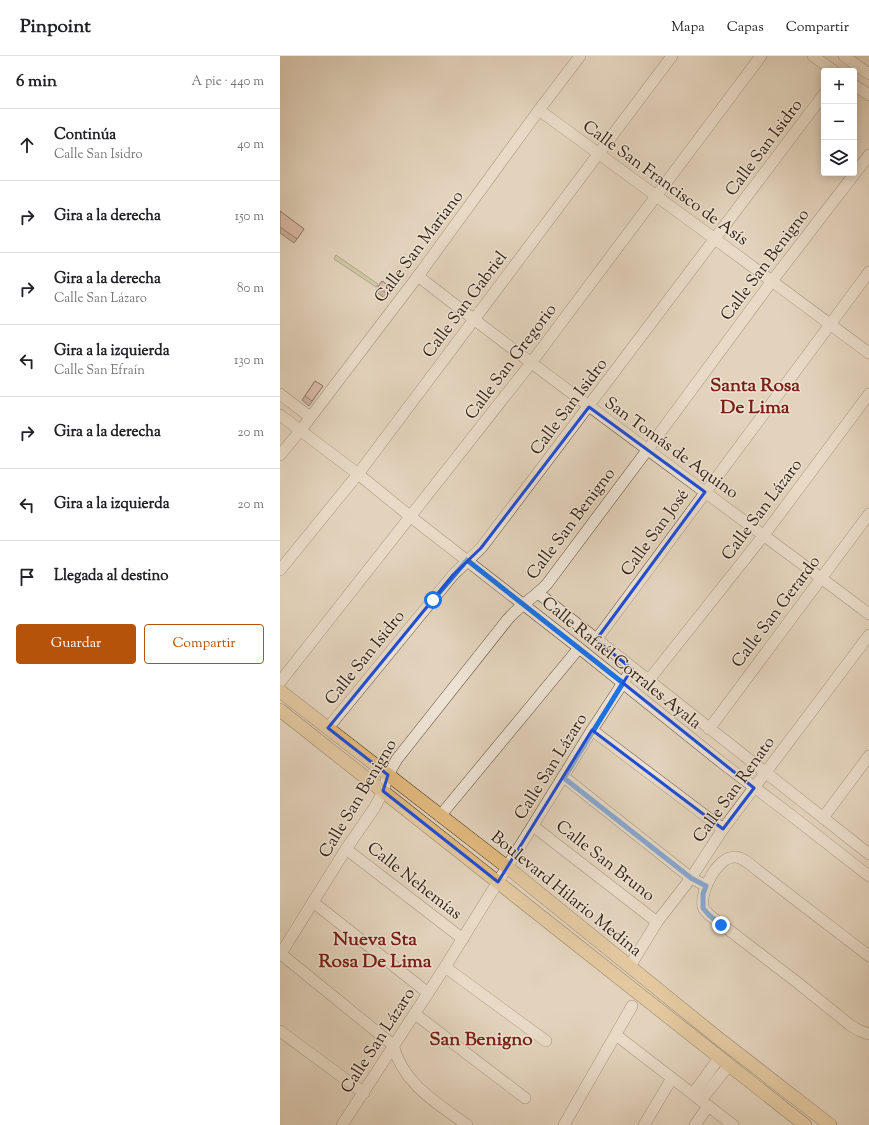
<!DOCTYPE html>
<html lang="es">
<head>
<meta charset="utf-8">
<style>
	:root { --surface:#fff; --page:#f6f6f6; --text:#202124; --muted:#757577; --line:#e0e0e0; --accent:#b45309 }
	body { margin:0; font-family:"Sorts Mill Goudy",serif; background:var(--page); color:var(--text) }
	.controls { position:absolute; right:12px; top:12px; display:grid; overflow:hidden; border-radius:4px; box-shadow:0 2px 10px #0003 }
	.controls button { width:36px; height:36px; display:grid; place-items:center; padding:0; border:0; border-bottom:1px solid var(--line); background:var(--surface); color:var(--text); font:20px sans-serif }
	.stop { position:absolute; width:12px; height:12px; margin:-9px; border:3px solid #1a73e8; border-radius:50%; background:#fff }
	.stop.end { background:#1a73e8; border-color:#fff; box-shadow:0 1px 4px #0008 }
	.list { margin:0; padding:0; list-style:none }
	h2 { display:flex; justify-content:space-between; align-items:center; height:52px; margin:0; padding:0 16px; font-size:17px }
	h2 small { font-size:13px; font-weight:400; color:var(--muted) }
	.list li { display:grid; grid-template-columns:26px 1fr auto; gap:12px; align-items:center; box-sizing:border-box; height:72px; padding:0 16px; border-top:1px solid var(--line) }
	.list b { display:block; font-size:15px; white-space:nowrap }
	.list p { margin:0; font-size:13px; white-space:nowrap; color:var(--muted) }
	.list em { font-size:13px; font-style:normal; color:var(--muted) }
	.actions { display:flex; gap:8px; padding:12px 16px }
	.actions a { flex:1; padding:9px 0; border:1px solid var(--accent); border-radius:4px; text-align:center; font-size:14px; color:var(--accent) }
	.actions .main { background:var(--accent); color:#fff }
	.icon { flex:none; width:22px; height:22px; fill:none; stroke:currentColor; stroke-width:2; stroke-linecap:round; stroke-linejoin:round }
	.map { position:relative; flex:none; width:589px; height:1069px; overflow:hidden }
	header { display:flex; align-items:center; gap:24px; box-sizing:border-box; height:56px; padding:0 20px; background:var(--surface); border-bottom:1px solid var(--line) }
	header strong { font-size:19px }
	nav { display:flex; gap:22px; margin-inline-start:auto; font-size:14px }
	main { display:flex }
	aside { flex:1; background:var(--surface) }
	.map>svg:first-child { display:block }
</style>
</head>
<body>
<header>
<strong>Pinpoint</strong>
<nav><a>Mapa</a><a>Capas</a><a>Compartir</a></nav>
</header>
<main>
<aside>
<h2>6 min<small>A pie · 440 m</small></h2>
<ul class="list">
<li><svg class="icon" aria-label="ahead" viewBox="0 0 24 24"><path d="M12 20V5M6 11l6-6 6 6"/></svg><div><b>Continúa</b><p>Calle San Isidro</p></div><em>40 m</em></li>
<li><svg class="icon" aria-label="right" viewBox="0 0 24 24"><path d="M7 20v-9h11M14 6l5 5-5 5"/></svg><div><b>Gira a la derecha</b></div><em>150 m</em></li>
<li><svg class="icon" aria-label="right" viewBox="0 0 24 24"><path d="M7 20v-9h11M14 6l5 5-5 5"/></svg><div><b>Gira a la derecha</b><p>Calle San Lázaro</p></div><em>80 m</em></li>
<li><svg class="icon" aria-label="left" viewBox="0 0 24 24"><path d="M17 20v-9H6M10 6l-5 5 5 5"/></svg><div><b>Gira a la izquierda</b><p>Calle San Efraín</p></div><em>130 m</em></li>
<li><svg class="icon" aria-label="right" viewBox="0 0 24 24"><path d="M7 20v-9h11M14 6l5 5-5 5"/></svg><div><b>Gira a la derecha</b></div><em>20 m</em></li>
<li><svg class="icon" aria-label="left" viewBox="0 0 24 24"><path d="M17 20v-9H6M10 6l-5 5 5 5"/></svg><div><b>Gira a la izquierda</b></div><em>20 m</em></li>
<li><svg class="icon" aria-label="arrive" viewBox="0 0 24 24"><path d="M6 21V4h12l-3 4 3 4H6"/></svg><div><b>Llegada al destino</b></div></li>
</ul>
<div class="actions"><a class="main">Guardar</a><a>Compartir</a></div>
</aside>
<div class="map">
<svg width="589" height="1069" viewBox="0 0 589 1069">
	<rect width="100%" height="100%" fill="#e3d3bc"/>
	<filter id="stains"><feTurbulence type="fractalNoise" baseFrequency=".005" numOctaves="4"/><feColorMatrix values="0 0 0 0 .2 0 0 0 0 .09 0 0 0 0 .02 0 0 0 .5 -.17"/></filter>
	<radialGradient id="worn" r=".72"><stop offset=".6" stop-color="#630" stop-opacity="0"/><stop offset="1" stop-color="#630" stop-opacity=".3"/></radialGradient>
	<!-- green -->
	<polygon fill="#b5bc8f" stroke="#746e50" points="56,199 98,228 96,231 54,203"/>
	<g fill="none" stroke-linecap="round" stroke-linejoin="round">
		<defs>
			<g id="minor">
				<polyline points="533,0 554,15"/>
				<polyline points="564,0 589,18"/>
				<polyline points="574,29 589,39"/>
				<polyline points="259,54 435,183 589,297"/>
				<path d="M138 220C286 336 439 445 589 558"/>
				<polyline points="0,338 30,361"/>
				<polyline points="0,359 78,418 131,461 299,592 441,706 507,756 589,820"/>
				<polyline points="0,399 20,375 138,220 259,54 300,0"/>
				<polyline points="0,514 78,418 392,0"/>
				<polyline points="258,537 589,798"/>
				<polyline points="316,584 589,216"/>
				<polyline points="368,625 484,479 589,338"/>
				<polyline points="0,626 251,307 481,0"/>
				<polyline points="48,672 173,519 201,492 208,483 544,38"/>
				<polyline points="429,673 589,458"/>
				<polyline points="312,674 443,773"/>
				<polyline points="284,721 411,822 426,830"/>
				<polyline points="160,760 299,592"/>
				<polyline points="543,762 589,700"/>
				<polyline points="253,770 377,866"/>
				<polyline points="66,793 183,883"/>
				<polyline points="33,846 148,937"/>
				<path d="M1 898 113 989C123 1028 157 1047 187 1069"/>
				<path d="M0 899 66 793 95 751 103 735 108 719 117 703 228 563C239 550 255 541 267 528L368 393 492 225 589 99"/>
				<path d="M589 900 477 814C471 809 464 802 456 801 438 799 420 835 423 850 423 854 426 855 428 858L518 927 570 969 578 974 589 978"/>
				<polyline points="350,910 377,866 411,822 443,773 589,579"/>
				<polyline points="165,911 266,985"/>
				<polyline points="135,958 245,1042"/>
				<polyline points="0,975 84,1037"/>
				<polyline points="336,979 453,1069"/>
				<polyline points="413,1038 439,1002"/>
				<polyline points="421,1044 449,1009"/>
				<polyline points="62,1069 165,911 312,674 352,613"/>
				<polyline points="284,1069 352,950"/>
				<polyline points="364,1069 392,1022"/>
				<polyline points="415,1069 428,1050"/>
			</g>
			<g id="major">
				<polyline points="0,635 227,811 438,982 550,1069"/>
				<polyline points="0,654 525,1069"/>
			</g>
		</defs>
		<!-- minor casing -->
		<use href="#minor" stroke="#5e4d3c" stroke-width="12"/>
		<!-- major casing -->
		<use href="#major" stroke="#322012" stroke-width="14"/>
		<!-- minor -->
		<use href="#minor" stroke="#ede2d3" stroke-width="11"/>
		<!-- major -->
		<use href="#major" stroke="#e2ba7e" stroke-width="13"/>
	</g>
	<!-- wall -->
	<g fill="#b88a7f" stroke="#322012">
		<polygon points="0,155 24,173 14,187 0,177"/>
		<polygon points="102,225 113,233 106,243 95,235"/>
		<polygon points="35,325 43,330 29,350 22,344"/>
	</g>
	<!-- building -->
	<g fill="#d6a194" stroke="#322012">
		<polygon points="0,155 24,173 17,183 0,171"/>
		<polygon points="102,225 113,233 109,239 98,231"/>
		<polygon points="35,325 43,330 32,345 25,340"/>
	</g>
	<g fill="none" stroke-linecap="round" stroke-linejoin="round">
		<!-- route -->
		<polyline stroke="#1a73e8" stroke-width="5" points="153,544 187,504 343,627 284,722 411,822 426,830 423,838 423,852 428,858 441,869"/>
	</g>
	<!-- marked area -->
	<path d="M0 0H589V1069H0ZM309 351 425 436 316 584 352 613 343 627 474 732 443 773 312 674 218 826 103 735 108 719 48 672 173 519 201 492Z" fill="#e3d3bc" fill-opacity=".55" fill-rule="evenodd"/>
	<path fill="none" stroke="#1d4ed8" stroke-width="3" stroke-linejoin="round" d="M309 351 425 436 316 584 352 613 343 627 474 732 443 773 312 674 218 826 103 735 108 719 48 672 173 519 201 492Z"/>
	<g text-anchor="middle" stroke-width="3" stroke-linejoin="round" paint-order="stroke">
		<!-- street labels -->
		<g font-size="17" fill="#322012" stroke="#ede2d3">
			<text transform="translate(483 91) rotate(-53)" y="6">Calle San Isidro</text>
			<text transform="translate(386 126) rotate(36)" y="6">Calle San Francisco de Asís</text>
			<text transform="translate(138 190) rotate(-53)" y="6">Calle San Mariano</text>
			<text transform="translate(484 208) rotate(-53)" y="6">Calle San Benigno</text>
			<text transform="translate(184 248) rotate(-53)" y="6">Calle San Gabriel</text>
			<text transform="translate(230 305) rotate(-53)" y="6">Calle San Gregorio</text>
			<text transform="translate(288 350) rotate(-53)" y="6">Calle San Isidro</text>
			<text transform="translate(392 391) rotate(36)" y="6">San Tomás de Aquino</text>
			<text transform="translate(481 453) rotate(-53)" y="6">Calle San Lázaro</text>
			<text transform="translate(290 467) rotate(-53)" y="6">Calle San Benigno</text>
			<text transform="translate(374 476) rotate(-54)" y="6">Calle San José</text>
			<text transform="translate(495 555) rotate(-53)" y="6">Calle San Gerardo</text>
			<text transform="translate(84 601) rotate(-51)" y="6">Calle San Isidro</text>
			<text transform="translate(342 606) rotate(39)" y="6">Calle Rafaél Corrales Ayala</text>
			<text transform="translate(270 710) rotate(-58)" y="6">Calle San Lázaro</text>
			<text transform="translate(453 733) rotate(-54)" y="6">Calle San Renato</text>
			<text transform="translate(77 742) rotate(-59)" y="6">Calle San Benigno</text>
			<text transform="translate(326 804) rotate(38)" y="6">Calle San Bruno</text>
			<text transform="translate(135 824) rotate(38)" y="6">Calle Nehemías</text>
			<text transform="translate(287 837) rotate(39)" y="6">Boulevard Hilario Medina</text>
			<text transform="translate(97 984) rotate(-57)" y="6">Calle San Lázaro</text>
		</g>
		<!-- quarter labels -->
		<g font-size="19" font-weight="bold" fill="#7a1f14" stroke="#ede2d3">
			<text x="475" y="335">Santa Rosa<tspan x="475" dy="22">De Lima</tspan></text>
			<text x="95" y="889">Nueva Sta<tspan x="95" dy="22">Rosa De Lima</tspan></text>
			<text x="201" y="989">San Benigno</text>
		</g>
	</g>
	<rect width="100%" height="100%" filter="url(#stains)"/>
	<rect width="100%" height="100%" fill="url(#worn)"/>
</svg>
<div class="controls">
<button>+</button>
<button>−</button>
<button><svg class="icon" aria-label="layers" viewBox="0 0 24 24"><path d="M12 4l9 5-9 5-9-5zM3 14l9 5 9-5"/></svg></button>
</div>
<div class="stop" style="left:153px;top:544px"></div>
<div class="stop end" style="left:441px;top:869px"></div>
</div>
</main>
</body>
</html>
